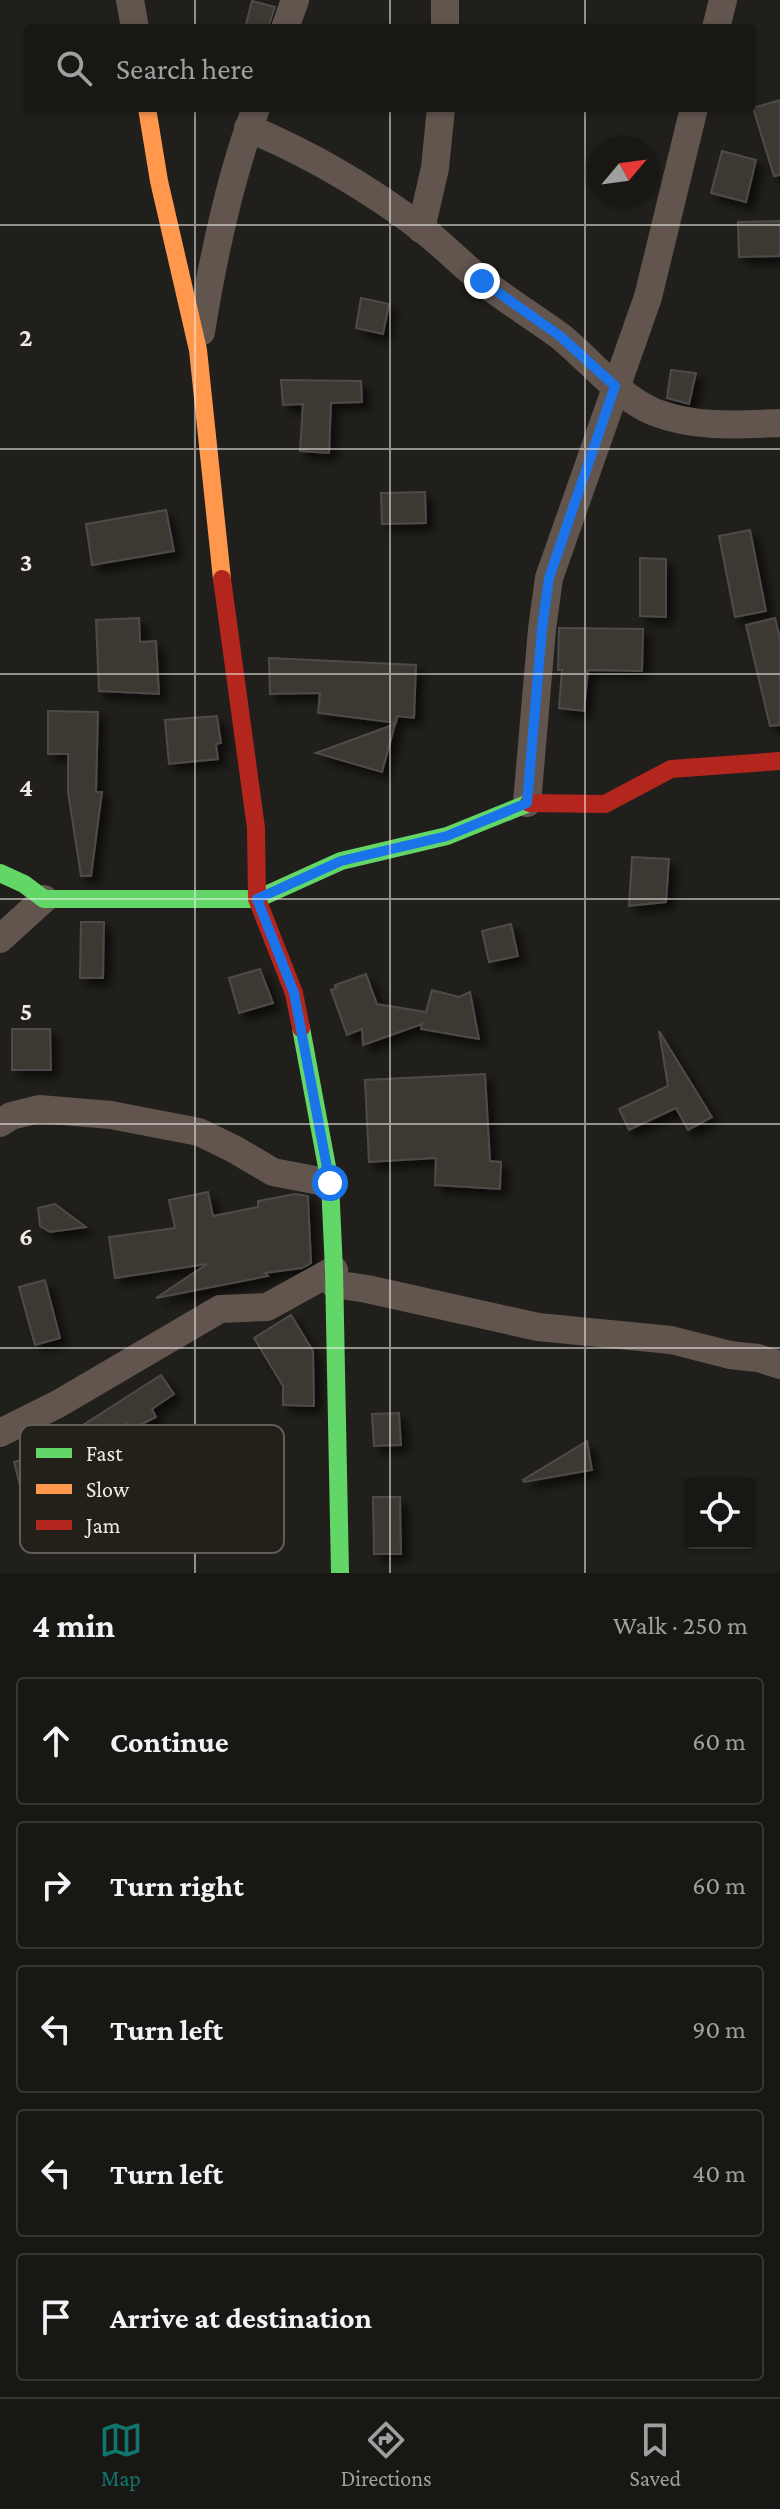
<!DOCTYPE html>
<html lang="en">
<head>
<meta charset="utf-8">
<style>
	:root { --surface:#191714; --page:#22201d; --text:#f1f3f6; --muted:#9f9fa0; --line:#373634; --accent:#0f766e }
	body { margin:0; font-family:"Crimson Pro",serif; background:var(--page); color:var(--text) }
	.controls { position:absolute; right:24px; bottom:24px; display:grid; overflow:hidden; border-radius:8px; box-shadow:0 2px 6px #0004 }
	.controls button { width:72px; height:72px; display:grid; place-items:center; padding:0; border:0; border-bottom:2px solid var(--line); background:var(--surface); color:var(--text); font:40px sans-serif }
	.compass { position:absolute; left:588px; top:136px; width:72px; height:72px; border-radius:50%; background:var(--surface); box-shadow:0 2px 6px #0004; rotate:61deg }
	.stop { position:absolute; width:24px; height:24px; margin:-18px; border:6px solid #1a73e8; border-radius:50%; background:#fff }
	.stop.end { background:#1a73e8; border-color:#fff; box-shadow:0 2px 8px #0008 }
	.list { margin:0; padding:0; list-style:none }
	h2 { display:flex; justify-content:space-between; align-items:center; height:104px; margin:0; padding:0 32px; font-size:34px }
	h2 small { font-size:26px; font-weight:400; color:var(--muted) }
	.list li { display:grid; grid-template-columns:52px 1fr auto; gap:24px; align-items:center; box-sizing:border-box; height:128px; margin:0 16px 16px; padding:0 16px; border:2px solid var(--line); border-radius:8px }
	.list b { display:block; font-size:30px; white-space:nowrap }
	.list em { font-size:26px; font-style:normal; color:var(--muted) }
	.icon { flex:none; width:44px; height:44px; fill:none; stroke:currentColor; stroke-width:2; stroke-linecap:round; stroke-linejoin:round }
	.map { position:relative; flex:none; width:780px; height:1573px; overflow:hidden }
	.search { position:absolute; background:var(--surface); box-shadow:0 2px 6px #0004; left:24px; right:24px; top:24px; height:88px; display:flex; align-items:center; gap:20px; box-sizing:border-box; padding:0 28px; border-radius:8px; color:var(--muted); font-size:30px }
	.sheet { height:824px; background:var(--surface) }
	nav { display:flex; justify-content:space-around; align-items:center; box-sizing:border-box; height:112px; border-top:2px solid var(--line); background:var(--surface); font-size:22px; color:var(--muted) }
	nav a { display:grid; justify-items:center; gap:4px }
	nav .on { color:var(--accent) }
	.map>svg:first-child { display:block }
</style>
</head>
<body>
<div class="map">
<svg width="780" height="1573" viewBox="0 0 780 1573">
	<defs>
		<filter id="shadow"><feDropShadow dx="7" dy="7" stdDeviation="4" flood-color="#0009"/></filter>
	</defs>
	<rect width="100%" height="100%" fill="#211f1b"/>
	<!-- building -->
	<g fill="#3e3932" stroke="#4e4c48" stroke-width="2" filter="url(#shadow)">
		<polygon points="252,1 275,7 268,28 245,28"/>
		<polygon points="780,100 780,175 774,176 753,108"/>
		<polygon points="722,151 756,160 746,202 711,193"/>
		<polygon points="780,221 780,256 739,257 738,222"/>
		<polygon points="361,298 389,304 383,334 356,328"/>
		<polygon points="671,370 696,373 689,404 667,398"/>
		<polygon points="281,380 361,381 362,402 331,403 329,453 300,451 303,404 283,405"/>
		<polygon points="425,492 426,523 382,524 381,493"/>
		<polygon points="166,510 174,551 92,565 86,524"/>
		<polygon points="750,530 766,611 735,617 719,536"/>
		<polygon points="640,558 666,559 666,617 640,616"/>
		<polygon points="139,618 140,642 156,641 159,694 99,691 96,620"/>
		<polygon points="775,618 780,638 780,725 770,726 746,625"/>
		<polygon points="559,628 643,629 642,671 588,670 584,711 559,708 562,670 558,670"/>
		<polygon points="269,658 416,665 414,718 397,716 396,723 318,713 320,693 270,694"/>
		<polygon points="48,711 98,712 96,792 102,792 91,876 81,876 68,792 68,754 48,754"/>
		<polygon points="217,716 221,743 216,744 218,759 169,764 165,720"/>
		<polygon points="395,724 382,772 316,753"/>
		<polygon points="632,857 669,859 666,902 629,906"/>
		<polygon points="81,922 104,922 103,978 80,978"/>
		<polygon points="511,924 518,956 489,962 482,931"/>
		<polygon points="260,969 273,1003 239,1013 229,978"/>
		<polygon points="366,974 377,1004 426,1012 432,990 459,997 470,992 479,1039 421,1029 422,1024 363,1045 362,1029 347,1035 331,990 336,988 335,985"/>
		<polygon points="12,1029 50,1029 51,1070 12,1070"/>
		<polygon points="659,1031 712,1117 688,1130 676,1108 629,1130 619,1109 668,1086"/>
		<polygon points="485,1074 490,1161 501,1162 500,1189 435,1185 436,1158 369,1162 365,1080"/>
		<polygon points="208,1192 213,1216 258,1207 258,1201 295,1194 308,1196 311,1263 302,1268 265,1273 268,1276 156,1298 207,1264 115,1278 109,1237 175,1228 169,1200"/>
		<polygon points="55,1204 86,1227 50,1232 40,1226 38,1208"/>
		<polygon points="45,1280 60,1338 35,1345 19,1287"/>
		<polygon points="291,1315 313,1351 314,1406 283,1405 283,1386 254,1338"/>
		<polygon points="161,1375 174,1394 152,1409 156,1417 130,1430 127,1424 72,1461 58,1441"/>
		<polygon points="399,1413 401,1445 374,1446 372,1414"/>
		<polygon points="587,1441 592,1470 524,1482 523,1480"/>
		<polygon points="48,1453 58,1487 23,1497 14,1462"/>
		<polygon points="373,1497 400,1497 401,1554 374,1554"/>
	</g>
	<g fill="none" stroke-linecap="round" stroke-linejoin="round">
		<!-- street -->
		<g stroke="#61554e" stroke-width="28">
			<polyline points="130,0 135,28"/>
			<polyline points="285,28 295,0"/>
			<polyline points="445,28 445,0"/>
			<polyline points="716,28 723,0"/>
			<path d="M248 128C310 154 368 188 421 228 442 244 460 263 481 280 506 300 534 317 560 336 591 361 617 396 654 412 695 428 737 425 780 423"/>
			<polyline points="421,229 435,168 441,108"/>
			<path d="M201 332C213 257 229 180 256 108"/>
			<polyline points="527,803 542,629 549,578 648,297 694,108"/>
			<polyline points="0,939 44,899"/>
			<polyline points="0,1123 11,1116 39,1109 111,1115 199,1132 234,1149 273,1172 330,1183"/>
			<polyline points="334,1284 367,1289 538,1327 671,1340 730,1355 758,1358 780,1365"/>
			<polyline points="0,1433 58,1404 220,1309 267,1307 334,1270"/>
		</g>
		<!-- fast -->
		<g stroke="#63d668" stroke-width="18">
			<polyline points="0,873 24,884 44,899 257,899 341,861 447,836 529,803"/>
			<polyline points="301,1028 330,1183 334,1270 340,1573"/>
		</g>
		<!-- slow -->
		<polyline stroke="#ff974d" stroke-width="18" points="147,108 159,181 198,350 222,579"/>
		<!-- jam -->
		<g stroke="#b3261e" stroke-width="18">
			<polyline points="222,579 256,828 257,899 294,993 301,1028"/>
			<polyline points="529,803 605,804 671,769 780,761"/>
		</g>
	</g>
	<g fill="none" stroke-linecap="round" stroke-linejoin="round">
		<!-- route -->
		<polyline stroke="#1a73e8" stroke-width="10" points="330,1183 294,993 257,899 341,861 447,836 527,803 542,629 549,578 615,386 560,336 482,281"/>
	</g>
	<!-- grid -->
	<path fill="none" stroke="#eeece7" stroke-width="2" stroke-opacity="0.55" d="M195 0V28M390 0V28M585 0V28M195 108V1573M390 108V1573M585 108V1573M0 225H780M0 449H780M0 674H780M0 899H780M0 1124H780M0 1348H780"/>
	<!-- legend -->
	<rect x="20" y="1425" width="264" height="128" rx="12" fill="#232019" stroke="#605d57" stroke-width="2"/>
	<rect x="36" y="1448" width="36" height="10" fill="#63d668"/>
	<rect x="36" y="1484" width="36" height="10" fill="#ff974d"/>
	<rect x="36" y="1520" width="36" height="10" fill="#b3261e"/>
	<g font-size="22" fill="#eeece7">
		<text x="86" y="1461">Fast</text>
		<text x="86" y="1497">Slow</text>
		<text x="86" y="1533">Jam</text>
	</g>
	<g font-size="26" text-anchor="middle" font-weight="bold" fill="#eeece7" stroke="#232019" stroke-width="6" stroke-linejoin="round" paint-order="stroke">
		<text x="26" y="346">2</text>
		<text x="26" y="571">3</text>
		<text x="26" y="796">4</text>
		<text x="26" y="1020">5</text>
		<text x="26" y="1245">6</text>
	</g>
</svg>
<div class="controls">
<button><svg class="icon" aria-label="locate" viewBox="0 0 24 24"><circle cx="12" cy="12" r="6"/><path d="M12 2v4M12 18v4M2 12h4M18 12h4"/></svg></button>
</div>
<svg class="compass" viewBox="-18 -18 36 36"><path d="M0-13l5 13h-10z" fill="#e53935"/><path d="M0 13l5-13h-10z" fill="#9f9fa0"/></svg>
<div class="stop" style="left:330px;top:1183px"></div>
<div class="stop end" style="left:482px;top:281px"></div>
<div class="search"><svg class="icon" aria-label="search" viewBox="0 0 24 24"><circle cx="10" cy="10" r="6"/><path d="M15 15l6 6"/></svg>Search here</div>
</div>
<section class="sheet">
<h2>4 min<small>Walk · 250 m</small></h2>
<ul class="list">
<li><svg class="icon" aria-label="ahead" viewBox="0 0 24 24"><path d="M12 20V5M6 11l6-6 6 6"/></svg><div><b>Continue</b></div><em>60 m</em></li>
<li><svg class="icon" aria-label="right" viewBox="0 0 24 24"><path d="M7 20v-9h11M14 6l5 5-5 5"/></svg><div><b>Turn right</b></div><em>60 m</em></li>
<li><svg class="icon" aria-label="left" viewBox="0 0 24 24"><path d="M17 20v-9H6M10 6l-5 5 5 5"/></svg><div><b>Turn left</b></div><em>90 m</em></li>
<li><svg class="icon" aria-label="left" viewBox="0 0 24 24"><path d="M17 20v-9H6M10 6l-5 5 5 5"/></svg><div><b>Turn left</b></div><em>40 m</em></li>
<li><svg class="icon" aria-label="arrive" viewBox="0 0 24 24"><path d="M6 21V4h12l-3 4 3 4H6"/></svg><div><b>Arrive at destination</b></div></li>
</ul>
</section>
<nav>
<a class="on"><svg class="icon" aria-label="map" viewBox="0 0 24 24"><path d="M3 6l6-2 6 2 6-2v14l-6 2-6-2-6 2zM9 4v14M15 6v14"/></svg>Map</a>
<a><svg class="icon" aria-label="directions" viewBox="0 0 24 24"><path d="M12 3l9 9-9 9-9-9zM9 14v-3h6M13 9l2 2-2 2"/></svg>Directions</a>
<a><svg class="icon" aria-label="saved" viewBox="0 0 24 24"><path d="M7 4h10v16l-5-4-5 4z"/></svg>Saved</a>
</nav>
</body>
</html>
